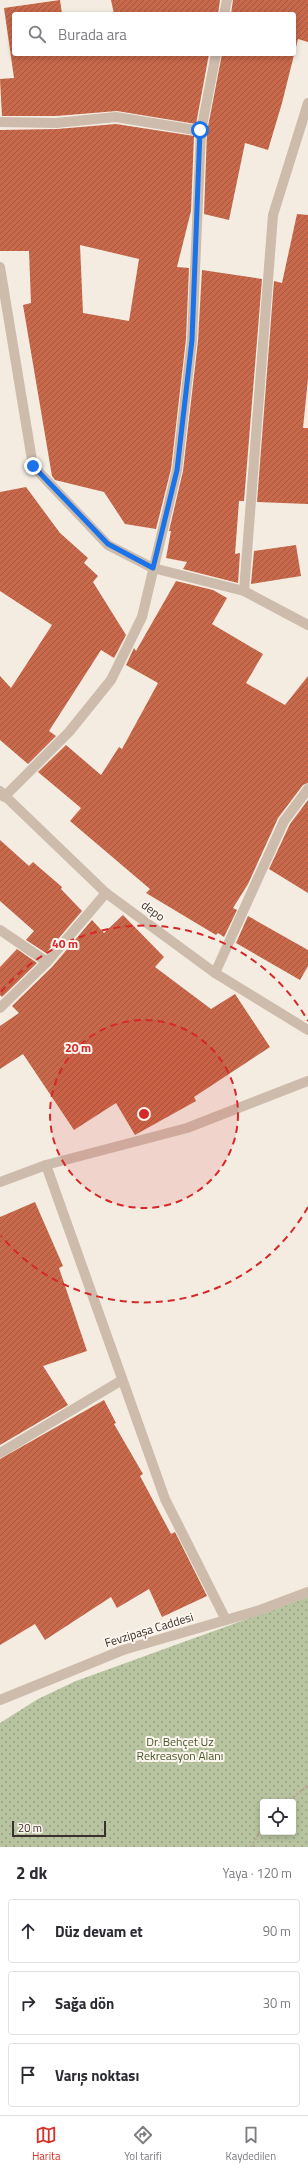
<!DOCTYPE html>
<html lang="tr">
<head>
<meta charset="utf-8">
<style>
	:root { --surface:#fff; --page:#f2f2f3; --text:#2b2b33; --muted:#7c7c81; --line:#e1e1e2; --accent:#d93025 }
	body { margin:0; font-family:"Titillium Web",sans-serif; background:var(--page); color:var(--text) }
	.controls { position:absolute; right:12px; bottom:12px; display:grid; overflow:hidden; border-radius:4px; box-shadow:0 2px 6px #0003 }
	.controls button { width:36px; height:36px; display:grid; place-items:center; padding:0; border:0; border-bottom:1px solid var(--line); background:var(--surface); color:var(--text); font:20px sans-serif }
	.scale { position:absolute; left:12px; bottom:10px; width:94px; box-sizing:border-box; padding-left:4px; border:2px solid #3b302b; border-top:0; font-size:11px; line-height:14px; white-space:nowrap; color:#3b302b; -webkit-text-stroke:3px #fbf5ee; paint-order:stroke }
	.stop { position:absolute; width:12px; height:12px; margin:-9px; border:3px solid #1a73e8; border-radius:50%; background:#fff }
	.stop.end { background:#1a73e8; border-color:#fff; box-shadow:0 1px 4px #0008 }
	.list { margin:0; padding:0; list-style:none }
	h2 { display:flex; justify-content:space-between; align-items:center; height:52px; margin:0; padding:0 16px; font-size:17px }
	h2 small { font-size:13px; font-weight:400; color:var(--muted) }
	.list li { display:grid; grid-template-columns:26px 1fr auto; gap:12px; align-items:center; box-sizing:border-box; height:64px; margin:0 8px 8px; padding:0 8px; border:1px solid var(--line); border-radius:4px }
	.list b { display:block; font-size:15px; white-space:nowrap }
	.list em { font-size:13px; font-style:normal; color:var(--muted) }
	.icon { flex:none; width:22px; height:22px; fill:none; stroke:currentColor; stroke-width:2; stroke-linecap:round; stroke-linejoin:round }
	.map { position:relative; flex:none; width:308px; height:1847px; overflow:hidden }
	.search { position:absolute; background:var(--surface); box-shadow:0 2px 6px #0003; left:12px; right:12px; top:12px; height:44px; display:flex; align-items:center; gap:10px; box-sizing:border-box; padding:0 14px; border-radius:4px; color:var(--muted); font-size:15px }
	.sheet { height:268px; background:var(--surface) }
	nav { display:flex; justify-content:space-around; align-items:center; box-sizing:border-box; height:56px; border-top:1px solid var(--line); background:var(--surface); font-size:11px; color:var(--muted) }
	nav a { display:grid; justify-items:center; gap:2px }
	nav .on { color:var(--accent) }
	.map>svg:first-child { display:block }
</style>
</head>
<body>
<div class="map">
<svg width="308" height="1847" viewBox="0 0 308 1847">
	<defs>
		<pattern id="park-dots" width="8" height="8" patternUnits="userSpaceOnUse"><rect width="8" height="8" fill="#b8c4a0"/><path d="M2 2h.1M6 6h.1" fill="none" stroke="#97a083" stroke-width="1.8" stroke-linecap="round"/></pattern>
		<pattern id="building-hatch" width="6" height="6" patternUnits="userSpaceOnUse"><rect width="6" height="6" fill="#c8694b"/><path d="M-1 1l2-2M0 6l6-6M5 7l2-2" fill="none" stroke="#a4573f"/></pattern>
	</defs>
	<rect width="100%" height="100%" fill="#f4ebe1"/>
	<!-- park -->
	<path fill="url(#park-dots)" fill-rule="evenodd" d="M308 1597V1847H0V1723L38 1699 76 1681ZM263 1802H293V1832H263Z"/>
	<!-- building -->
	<g fill="url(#building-hatch)" fill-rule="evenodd">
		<polygon points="60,0 62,14 14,14 14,54 209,54 196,124 117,111 56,116 2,116 0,79 14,78 4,8"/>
		<polygon points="111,0 220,0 218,14 114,14"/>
		<polygon points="233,0 308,0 308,42 298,39 282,103 268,150 245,143 229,220 204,214 207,132 222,54 294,54 294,14 231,14"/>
		<path d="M116 124 194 136 191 211 177 267 189 268 186 339 171 469 156 529 125 524 104 492 55 480 52 476 23 305 31 303 29 251H0V130L57 129ZM80 245 139 259 129 321 83 313Z"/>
		<polygon points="297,214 308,215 308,379 303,428 308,428 308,504 257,502 274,281 282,283"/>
		<polygon points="202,270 262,279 244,501 239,501 235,554 240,553 238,583 183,569 187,562 166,558 171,531 169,531 183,471 198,341"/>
		<polygon points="26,487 60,533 88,558 84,563 98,576 93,582 126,635 114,658 101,650 49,731 56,736 28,764 0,740 0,676 11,688 52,625 0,591 0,492"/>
		<polygon points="296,545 301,576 251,584 254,551"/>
		<polygon points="176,581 213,590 227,598 212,624 263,654 246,683 285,705 308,676 308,783 303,785 278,818 248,884 233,908 237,910 224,937 218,933 216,935 146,893 150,889 70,821 81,808 38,772 66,745 101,775 119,747 122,749 158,683 126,665 134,648 136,651"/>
		<polygon points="308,800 308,893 269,869 290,824"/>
		<polygon points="0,840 29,866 33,862 62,887 61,889 82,911 46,953 26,940 34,931 0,901"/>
		<polygon points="123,915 164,957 155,967 211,1009 235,994 270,1047 194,1097 196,1101 135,1135 116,1103 74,1130 23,1054 0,1069 0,1026 19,1013 12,1006 52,967 92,920 104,933"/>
		<polygon points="248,916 308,950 308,966 300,980 236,943"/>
		<polygon points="17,949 37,963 2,997 0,995 0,967"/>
		<polygon points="35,1202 63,1266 59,1268 87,1351 43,1366 68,1405 0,1445 0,1217"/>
		<polygon points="104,1400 116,1423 114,1424 143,1474 140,1476 171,1534 175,1532 207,1596 162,1617 149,1589 117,1608 111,1597 45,1640 35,1624 0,1645 0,1459"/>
	</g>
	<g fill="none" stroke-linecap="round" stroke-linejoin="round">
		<!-- path -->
		<g stroke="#b9a596" stroke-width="2.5" stroke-dasharray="2 2" stroke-linecap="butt">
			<polyline points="287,1802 308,1786"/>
			<polyline points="251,1847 263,1826"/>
		</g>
		<!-- minor -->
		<g stroke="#cdbbac" stroke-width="10">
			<polyline points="224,14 227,0"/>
			<polyline points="0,122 56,123 116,117 201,131"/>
			<polyline points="0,267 33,466 108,545 153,568 244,591 308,625"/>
			<polyline points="244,591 273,215 308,103"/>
			<polyline points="4,797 69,732 111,680 142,617 177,470 192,340 201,131 216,54"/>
			<polyline points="0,930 47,962"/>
			<polyline points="215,973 284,821 308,789"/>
			<polyline points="0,1008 47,962 106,893"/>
			<polyline points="46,1165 165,1499 226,1620"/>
			<polyline points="0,1453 122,1380"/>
		</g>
		<!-- tertiary -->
		<g stroke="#cdbbac" stroke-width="10">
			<polyline points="0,791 106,893 215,973 308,1030"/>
			<polyline points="0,1182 46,1165 187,1128 308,1081"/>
			<polyline points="0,1700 123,1650 260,1610 308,1592"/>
		</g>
	</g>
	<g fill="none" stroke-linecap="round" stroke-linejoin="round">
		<!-- route -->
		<polyline stroke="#1a73e8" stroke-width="5" points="33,466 108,544 153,568 177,470 192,340 200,130"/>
	</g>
	<!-- distance rings -->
	<circle cx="144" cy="1114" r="94" fill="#d62828" fill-opacity=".12"/>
	<g fill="none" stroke="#d62828" stroke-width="2" stroke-dasharray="7 5">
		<circle cx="144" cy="1114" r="94"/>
		<path d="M308 1207A188 188 0 0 1 1 1236M1 992A188 188 0 0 1 308 1021"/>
	</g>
	<g text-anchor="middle" stroke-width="4" stroke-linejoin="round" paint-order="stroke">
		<!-- street labels -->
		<g font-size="12" fill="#3b302b" stroke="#fbf5ee">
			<text transform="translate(153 911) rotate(36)" y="4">depo</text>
			<text transform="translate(149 1630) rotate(-17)" y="4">Fevzipaşa Caddesi</text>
		</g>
		<!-- park labels -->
		<g font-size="12" fill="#4a5a2e" stroke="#fbf5ee">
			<text x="180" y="1746">Dr. Behçet Uz<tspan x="180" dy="14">Rekreasyon Alanı</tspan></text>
		</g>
	</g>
	<circle cx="144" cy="1114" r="6" fill="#d62828" stroke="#fbf5ee" stroke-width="2"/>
	<g font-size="12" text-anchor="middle" font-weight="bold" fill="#d62828" stroke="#fbf5ee" stroke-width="4" stroke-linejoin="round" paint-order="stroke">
		<text x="65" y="948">40 m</text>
		<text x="78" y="1052">20 m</text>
	</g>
</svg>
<div class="controls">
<button><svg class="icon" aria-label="locate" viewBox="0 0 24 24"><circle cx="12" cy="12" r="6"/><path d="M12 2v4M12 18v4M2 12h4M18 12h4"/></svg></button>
</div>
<div class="scale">20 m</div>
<div class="stop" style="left:200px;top:130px"></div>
<div class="stop end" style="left:33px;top:466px"></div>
<div class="search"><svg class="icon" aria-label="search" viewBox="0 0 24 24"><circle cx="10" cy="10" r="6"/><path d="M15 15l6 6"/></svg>Burada ara</div>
</div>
<section class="sheet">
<h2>2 dk<small>Yaya · 120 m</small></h2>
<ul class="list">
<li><svg class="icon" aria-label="ahead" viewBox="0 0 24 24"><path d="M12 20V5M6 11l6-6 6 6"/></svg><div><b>Düz devam et</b></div><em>90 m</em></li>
<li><svg class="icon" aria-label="right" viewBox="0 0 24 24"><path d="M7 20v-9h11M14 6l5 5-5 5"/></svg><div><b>Sağa dön</b></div><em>30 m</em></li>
<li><svg class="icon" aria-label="arrive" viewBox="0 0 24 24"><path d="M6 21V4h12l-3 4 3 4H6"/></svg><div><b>Varış noktası</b></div></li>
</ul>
</section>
<nav>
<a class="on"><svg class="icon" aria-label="map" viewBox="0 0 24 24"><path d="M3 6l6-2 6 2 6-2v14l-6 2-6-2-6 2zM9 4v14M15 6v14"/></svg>Harita</a>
<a><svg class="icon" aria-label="directions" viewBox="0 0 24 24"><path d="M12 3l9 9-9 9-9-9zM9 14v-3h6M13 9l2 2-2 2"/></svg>Yol tarifi</a>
<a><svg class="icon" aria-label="saved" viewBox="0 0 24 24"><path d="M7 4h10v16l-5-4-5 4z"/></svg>Kaydedilen</a>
</nav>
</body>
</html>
